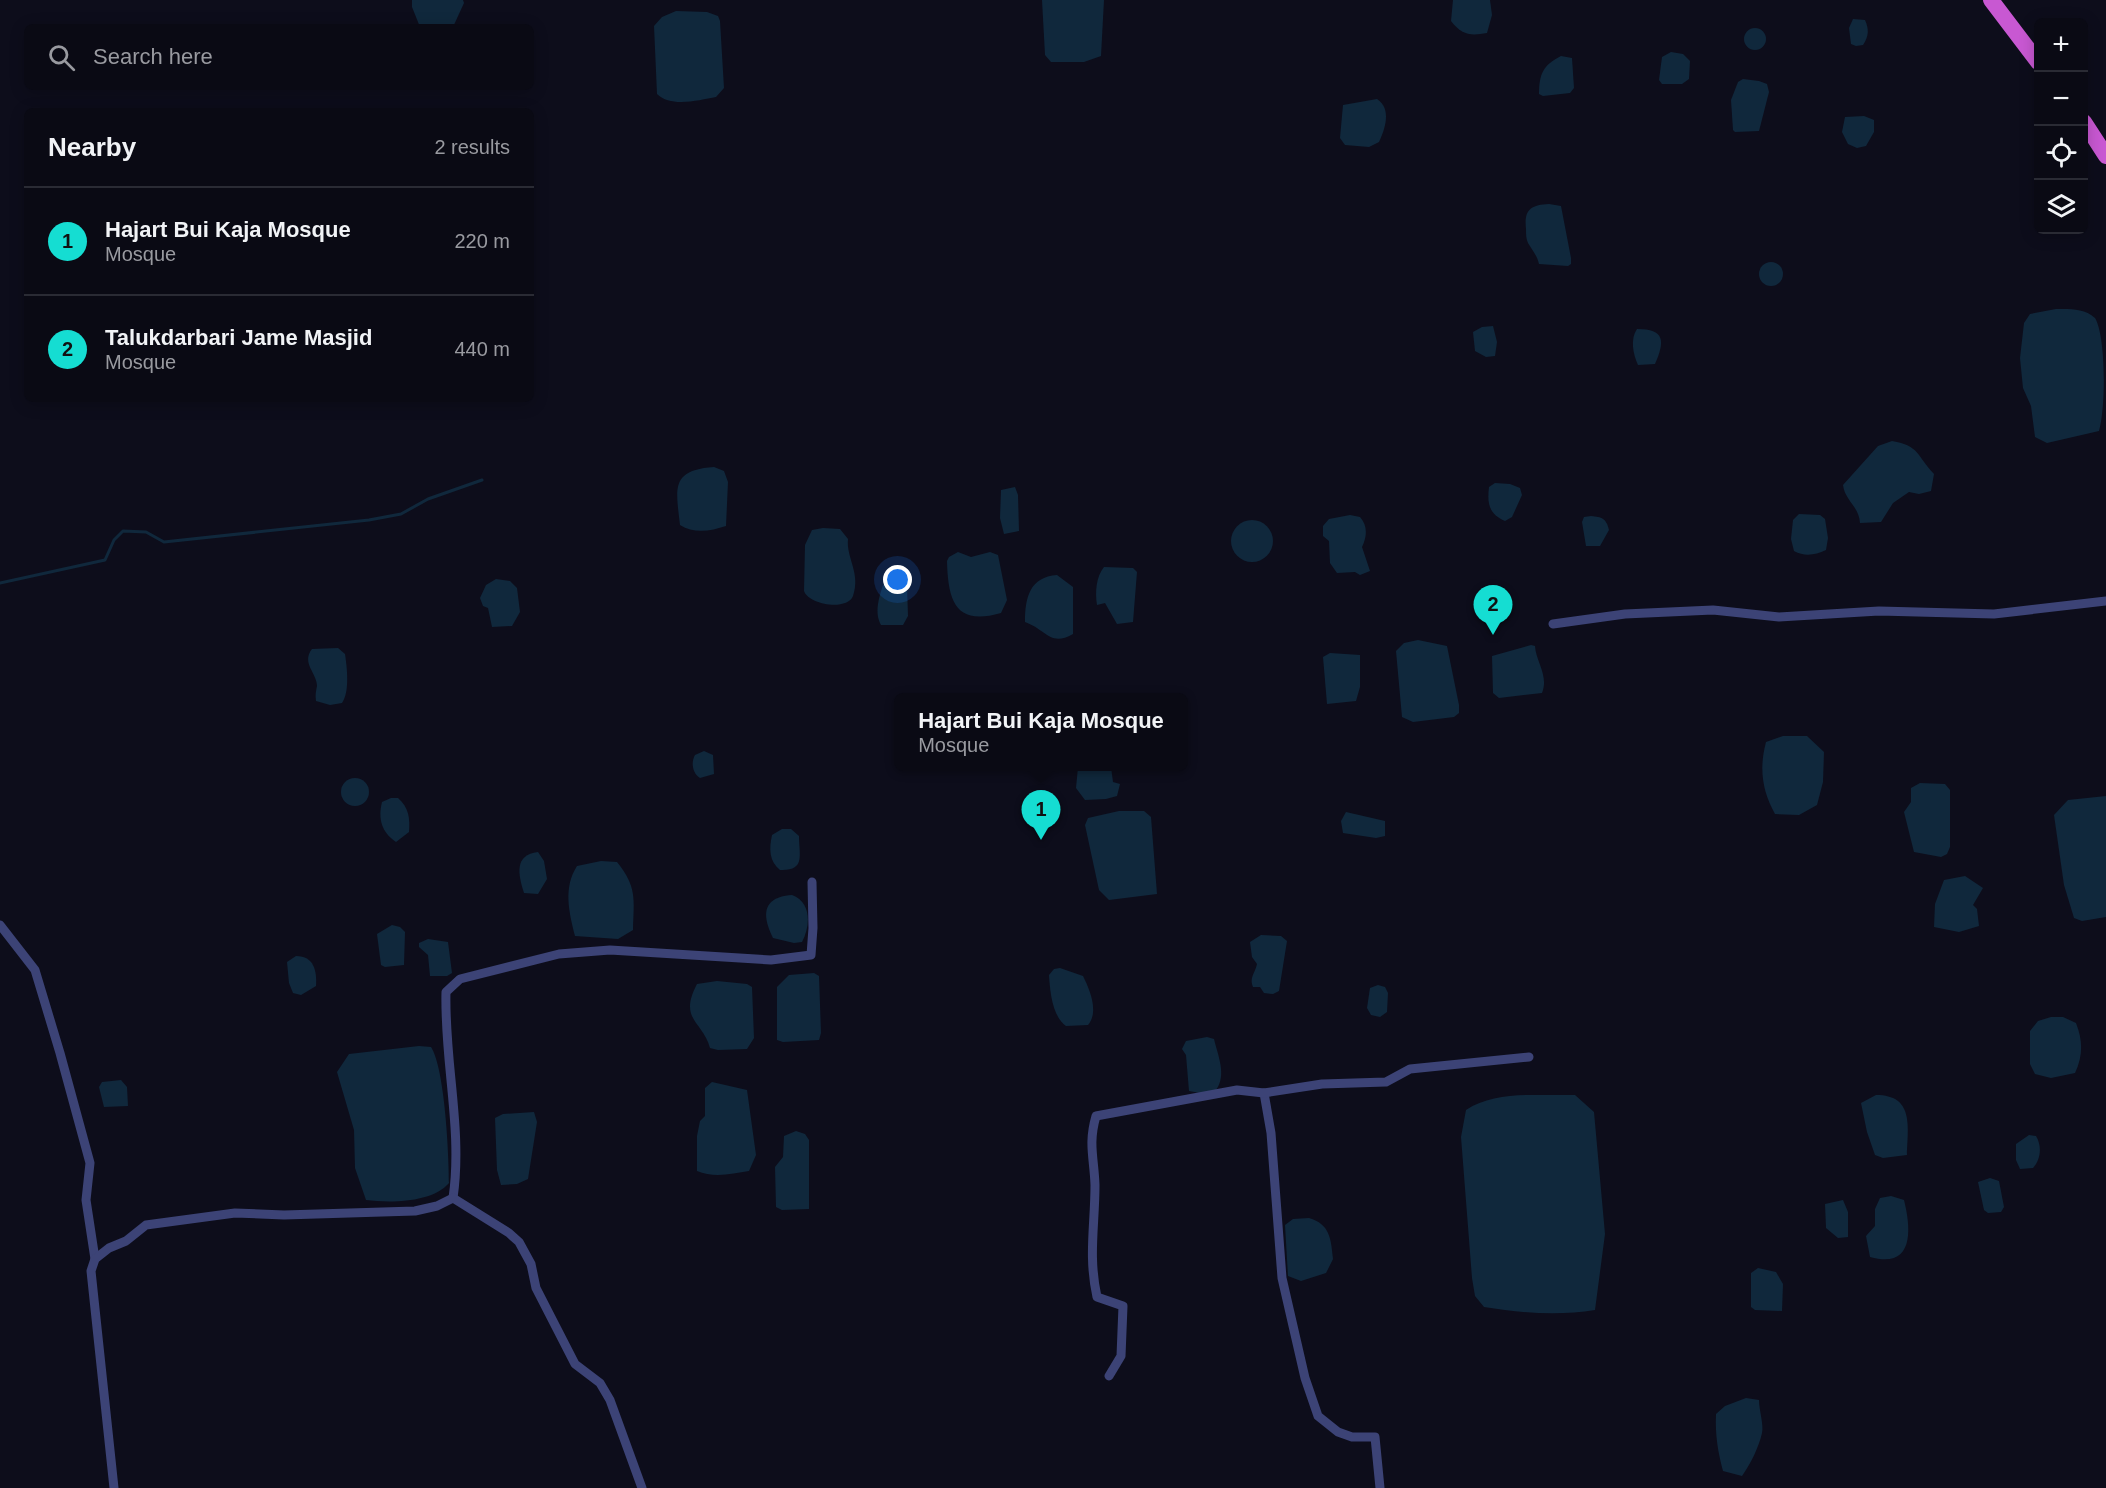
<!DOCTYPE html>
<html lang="en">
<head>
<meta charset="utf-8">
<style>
	:root { --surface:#0a0a14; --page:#181822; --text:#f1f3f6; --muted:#999aa0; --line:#2a2b34; --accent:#15ddd2 }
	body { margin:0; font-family:Arial,sans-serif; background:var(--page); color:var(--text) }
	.controls { position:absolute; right:18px; top:18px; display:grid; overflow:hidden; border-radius:9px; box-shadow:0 3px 15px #0003 }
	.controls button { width:54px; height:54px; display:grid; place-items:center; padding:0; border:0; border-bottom:2px solid var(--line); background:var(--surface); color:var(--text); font:30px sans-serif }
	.you { position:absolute; left:898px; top:580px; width:21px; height:21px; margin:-15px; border:4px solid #fff; border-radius:50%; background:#1a73e8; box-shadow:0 0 0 9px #1a73e833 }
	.badge { display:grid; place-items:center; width:39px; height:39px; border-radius:50%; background:var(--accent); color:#111; font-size:20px; font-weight:700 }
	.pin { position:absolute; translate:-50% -50px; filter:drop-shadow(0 2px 3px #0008) }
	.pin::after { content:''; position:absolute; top:32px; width:21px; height:18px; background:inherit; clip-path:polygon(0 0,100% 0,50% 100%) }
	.popup { position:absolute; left:894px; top:693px; width:294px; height:78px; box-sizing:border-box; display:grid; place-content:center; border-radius:9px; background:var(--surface); filter:drop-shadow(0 2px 4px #0005); font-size:20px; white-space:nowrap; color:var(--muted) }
	.popup b { font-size:22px; color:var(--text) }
	.popup::after { content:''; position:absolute; left:50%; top:100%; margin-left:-12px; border:12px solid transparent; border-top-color:var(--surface) }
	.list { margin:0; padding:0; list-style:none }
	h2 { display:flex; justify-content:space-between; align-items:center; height:78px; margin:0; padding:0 24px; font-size:26px }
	h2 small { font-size:20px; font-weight:400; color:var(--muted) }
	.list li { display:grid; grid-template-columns:39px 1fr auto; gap:18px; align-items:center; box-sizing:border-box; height:108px; padding:0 24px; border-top:2px solid var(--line) }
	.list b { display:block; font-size:22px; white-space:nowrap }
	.list p { margin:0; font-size:20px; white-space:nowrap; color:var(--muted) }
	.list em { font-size:20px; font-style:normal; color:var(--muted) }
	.icon { flex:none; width:33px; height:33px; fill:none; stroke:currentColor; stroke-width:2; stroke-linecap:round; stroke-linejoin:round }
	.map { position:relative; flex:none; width:2106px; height:1488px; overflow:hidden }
	.search { position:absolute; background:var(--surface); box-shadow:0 3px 15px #0003; left:24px; top:24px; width:510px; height:66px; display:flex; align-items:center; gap:15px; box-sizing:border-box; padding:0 21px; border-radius:9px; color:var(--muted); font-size:22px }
	.panel { position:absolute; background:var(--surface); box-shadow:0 3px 15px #0003; left:24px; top:108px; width:510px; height:294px; border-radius:9px }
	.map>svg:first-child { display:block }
</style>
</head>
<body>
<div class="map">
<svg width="2106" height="1488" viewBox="0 0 2106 1488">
	<rect width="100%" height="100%" fill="#0d0d1b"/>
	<!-- water -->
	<g fill="#10283c">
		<polygon points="412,0 463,0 464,3 453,27 420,27 412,7"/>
		<polygon points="1042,0 1104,0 1101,56 1084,62 1051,62 1045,55"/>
		<path d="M1453 0H1490L1492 15 1487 33C1470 36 1462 35 1451 21Z"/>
		<path d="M676 11 707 12 718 16 720 21 724 88 716 97C699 100 671 108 657 94L654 26 662 17Z"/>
		<path d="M1853 19 1865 20C1869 29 1869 36 1863 45L1856 46 1851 44 1849 28Z"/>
		<circle cx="1755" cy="39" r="11"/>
		<polygon points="1671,52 1683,54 1690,61 1689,79 1682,84 1662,84 1659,80 1662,57"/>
		<path d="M1561 56 1572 58 1574 88 1570 93 1543 96 1539 94C1539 74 1543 65 1561 56Z"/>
		<polygon points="1743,79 1759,81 1767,84 1769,92 1759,131 1735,132 1733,130 1731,100 1738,82"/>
		<path d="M1377 99C1392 109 1385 129 1379 142L1369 147 1345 145 1340 138 1343 105Z"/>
		<polygon points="1845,117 1864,116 1874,120 1874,132 1866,146 1857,148 1848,144 1842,132"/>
		<path d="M1549 204 1561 206 1571 258V264L1568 266 1539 264C1537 255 1532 250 1528 243 1526 239 1526 234 1526 229 1524 210 1530 205 1549 204Z"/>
		<circle cx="1771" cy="274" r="12"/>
		<path d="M2056 309C2070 309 2084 308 2095 318 2106 336 2106 407 2099 431L2047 443 2035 437 2031 406 2023 388 2020 358 2024 323 2030 314Z"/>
		<polygon points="1493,326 1497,342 1495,356 1486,357 1475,351 1473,332 1482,327"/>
		<path d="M1637 329C1665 329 1665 341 1655 364L1638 365C1633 354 1630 339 1637 329Z"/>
		<path d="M1892 441C1920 446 1916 455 1934 474L1931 491 1919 494 1909 492 1893 503 1881 522 1860 523C1859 506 1845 501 1843 485L1878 446Z"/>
		<path d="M714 467 724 471 728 482 726 526C711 531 694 534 680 525 676 489 670 470 714 467Z"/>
		<path d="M1495 483 1510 484 1520 488 1522 495 1512 517 1505 521C1489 514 1487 504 1489 487Z"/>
		<polygon points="1015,487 1018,495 1019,531 1004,534 1000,518 1001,490"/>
		<path d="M1799 514 1820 515 1825 519 1828 538 1826 550C1815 555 1805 557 1794 551L1791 539 1793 520Z"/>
		<path d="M1350 515 1360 517C1368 526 1367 537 1362 547L1370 571 1360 575 1355 572 1337 573 1330 563 1329 541 1323 536V526L1329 519Z"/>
		<path d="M1591 516C1602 517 1606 518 1609 530L1600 546H1586L1582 522 1584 517Z"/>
		<circle cx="1252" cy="541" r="21"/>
		<path d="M823 528 840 529 848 539C846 558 861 573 853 596 847 611 809 605 804 591L805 545 812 530Z"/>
		<path d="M958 552 971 557 990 552 998 555 1007 600 1001 613C956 626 948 602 947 561L949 557Z"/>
		<path d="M1104 567 1133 568 1137 572 1133 622 1117 624 1105 603 1097 605C1095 592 1096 577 1104 567Z"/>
		<path d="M1057 575 1073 587V634C1050 647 1047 630 1025 622 1025 597 1030 577 1057 575Z"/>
		<polygon points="496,579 510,581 517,588 520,612 512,626 492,627 488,608 483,606 480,598 486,585"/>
		<path d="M892 581 902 582 907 586 908 616 903 625H881C874 613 879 597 883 585Z"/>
		<polygon points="1418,640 1447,646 1459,705 1459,713 1454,717 1413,722 1402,717 1396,651 1404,643"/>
		<path d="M1531 645 1535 646C1536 662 1549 676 1542 693L1499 698 1493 693 1492 656Z"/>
		<path d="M338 648 345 654C347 667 350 692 342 703L330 705 316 701C315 695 316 691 317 686 317 673 301 663 312 649Z"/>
		<polygon points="1330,653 1360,655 1360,687 1356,701 1327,704 1323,657"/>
		<path d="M1783 736H1807L1824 752 1823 782 1817 805 1799 815 1775 814C1762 791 1759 768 1766 742Z"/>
		<path d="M704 751 713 755 714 774 700 778C692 773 691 762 695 755Z"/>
		<polygon points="1078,767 1111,767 1113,782 1120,784 1117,796 1106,799 1085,800 1076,788"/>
		<circle cx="355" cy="792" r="14"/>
		<polygon points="1920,783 1945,784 1950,790 1950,847 1947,854 1941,857 1914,852 1904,812 1911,802 1911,788"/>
		<polygon points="2106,796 2106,917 2082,921 2074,918 2064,885 2054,815 2068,800"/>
		<path d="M391 798H398C409 808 410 818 409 832L396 842C381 832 378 818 382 802Z"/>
		<polygon points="1119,811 1144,811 1151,817 1157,894 1109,900 1099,890 1085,825 1088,818"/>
		<polygon points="1346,812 1385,821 1385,836 1376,838 1343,833 1341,821"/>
		<path d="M782 829H791L799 836C799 855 806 871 780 870 769 861 769 849 772 835Z"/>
		<path d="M538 852 544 861 547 879 538 894 524 893C518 874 514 855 538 852Z"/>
		<path d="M601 861 617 862C637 887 634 898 633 930L618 939 575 936C569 912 563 888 577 866Z"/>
		<polygon points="1965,876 1983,888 1973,905 1977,909 1979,926 1959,932 1934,927 1935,904 1944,880"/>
		<path d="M792 895C811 902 811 925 802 942L794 943 773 938C761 914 763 897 792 895Z"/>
		<polygon points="392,925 400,927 405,932 404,965 385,967 381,965 377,934"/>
		<path d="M1261 935 1281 936 1287 941 1279 991 1273 994 1264 993 1260 987H1253C1249 978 1255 973 1257 964L1252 957 1250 942Z"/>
		<polygon points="428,939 448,942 452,973 447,976 430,976 428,955 419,947 419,943"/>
		<path d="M296 956C314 956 317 971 316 986L301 995 293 993 289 983 287 962Z"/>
		<path d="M1060 968 1083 976C1090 990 1099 1012 1088 1025L1066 1026C1052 1016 1050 991 1049 975L1054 969Z"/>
		<polygon points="814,973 819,976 821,1033 819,1040 783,1042 777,1040 777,987 789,975"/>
		<path d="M717 981 747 984 752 987 754 1038 747 1049 718 1050 710 1048C703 1021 678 1020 697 984Z"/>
		<polygon points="1378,985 1385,987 1388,993 1387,1012 1380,1017 1371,1015 1367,1008 1370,988"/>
		<path d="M2051 1017H2063L2076 1023C2083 1041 2083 1056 2075 1073L2051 1078 2035 1074 2030 1064V1031L2038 1021Z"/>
		<path d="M1207 1037 1214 1039C1218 1056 1227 1075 1216 1090L1200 1093 1189 1091 1186 1055 1182 1049 1186 1041Z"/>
		<path d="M419 1046 431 1047C445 1069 449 1155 449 1183 432 1203 390 1203 366 1200L355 1168 354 1130 337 1072 349 1054Z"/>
		<polygon points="121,1080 127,1087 128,1106 104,1107 99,1087 102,1082"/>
		<path d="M712 1082 747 1090 756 1155 749 1171C732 1174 713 1178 697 1171V1136L700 1121 705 1116V1088Z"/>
		<path d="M1575 1095 1594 1112 1605 1234 1595 1310C1559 1316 1520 1313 1484 1307L1475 1296 1472 1278 1461 1137 1466 1110C1496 1090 1540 1096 1575 1095Z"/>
		<path d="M1876 1095C1914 1095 1908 1126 1907 1155L1883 1158 1875 1155 1867 1132 1861 1103Z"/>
		<polygon points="534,1112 537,1122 528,1179 517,1184 501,1185 497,1170 495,1118 503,1114"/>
		<polygon points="796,1131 805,1134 809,1140 809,1209 782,1210 776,1207 775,1167 783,1157 784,1136"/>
		<path d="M2029 1135 2036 1136C2042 1146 2041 1159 2033 1168L2020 1169 2016 1160V1144Z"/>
		<polygon points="1990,1178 1999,1181 2004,1207 2001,1212 1988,1213 1984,1210 1978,1182"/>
		<path d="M1891 1196 1904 1200C1912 1232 1913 1269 1870 1257L1866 1236 1875 1226V1209L1880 1198Z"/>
		<polygon points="1843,1200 1848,1212 1848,1237 1838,1238 1826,1228 1825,1204"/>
		<path d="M1309 1218C1330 1224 1331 1239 1333 1259L1326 1273 1301 1281 1288 1276 1285 1225 1293 1219Z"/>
		<polygon points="1758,1268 1776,1272 1783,1284 1782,1311 1755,1310 1751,1307 1751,1273"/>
		<path d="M1746 1398 1759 1400C1759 1410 1764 1425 1762 1433 1759 1447 1750 1465 1742 1476L1723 1471C1718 1452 1715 1435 1716 1414L1725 1406Z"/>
	</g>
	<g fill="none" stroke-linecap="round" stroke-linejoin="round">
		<!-- stream -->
		<polyline stroke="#10283c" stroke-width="3" points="0,583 105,560 114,540 123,531 146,532 164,542 369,520 401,514 428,499 482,480"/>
		<!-- minor -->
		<g stroke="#3c4376" stroke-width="9">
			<polyline points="1553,624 1625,614 1713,610 1779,617 1879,611 1994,614 2106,601"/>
			<polyline points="0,925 35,970 60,1053 90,1163 86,1200 95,1259"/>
			<polyline points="1264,1093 1271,1133 1282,1278 1305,1378 1318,1416 1338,1432 1352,1437 1375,1437 1380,1488"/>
			<path d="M453 1198C463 1130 444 1061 446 992L460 979 559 954 610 950 771 960 811 955 813 928 812 882"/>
			<path d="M1109 1376 1121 1356 1123 1306 1097 1297C1088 1256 1095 1225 1095 1185 1094 1157 1088 1144 1096 1116L1237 1090 1264 1093 1322 1084 1386 1082 1410 1069 1529 1057"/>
			<polyline points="114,1488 91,1271 95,1259 109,1248 126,1241 146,1225 235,1213 284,1215 415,1211 437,1206 453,1198 509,1233 519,1242 531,1264 536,1288 575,1364 600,1383 610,1400 642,1488"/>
		</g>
		<!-- trunk -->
		<g stroke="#c858d2" stroke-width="16">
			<polyline points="1991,0 2038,62"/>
			<polyline points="2084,122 2106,156"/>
		</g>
	</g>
</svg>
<div class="controls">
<button>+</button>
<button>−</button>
<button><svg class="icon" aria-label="locate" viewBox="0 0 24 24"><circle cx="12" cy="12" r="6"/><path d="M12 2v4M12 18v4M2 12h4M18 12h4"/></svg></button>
<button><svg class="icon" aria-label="layers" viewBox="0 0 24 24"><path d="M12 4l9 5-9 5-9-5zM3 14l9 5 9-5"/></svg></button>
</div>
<div class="you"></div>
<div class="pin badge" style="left:1041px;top:840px">1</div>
<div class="popup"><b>Hajart Bui Kaja Mosque</b>Mosque</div>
<div class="pin badge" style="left:1493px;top:635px">2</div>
<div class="search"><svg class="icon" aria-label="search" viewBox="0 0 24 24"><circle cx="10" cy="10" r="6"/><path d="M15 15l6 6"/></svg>Search here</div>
<section class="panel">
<h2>Nearby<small>2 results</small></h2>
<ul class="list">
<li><span class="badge">1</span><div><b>Hajart Bui Kaja Mosque</b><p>Mosque</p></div><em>220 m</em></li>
<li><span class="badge">2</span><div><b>Talukdarbari Jame Masjid</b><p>Mosque</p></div><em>440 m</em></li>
</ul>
</section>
</div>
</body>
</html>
